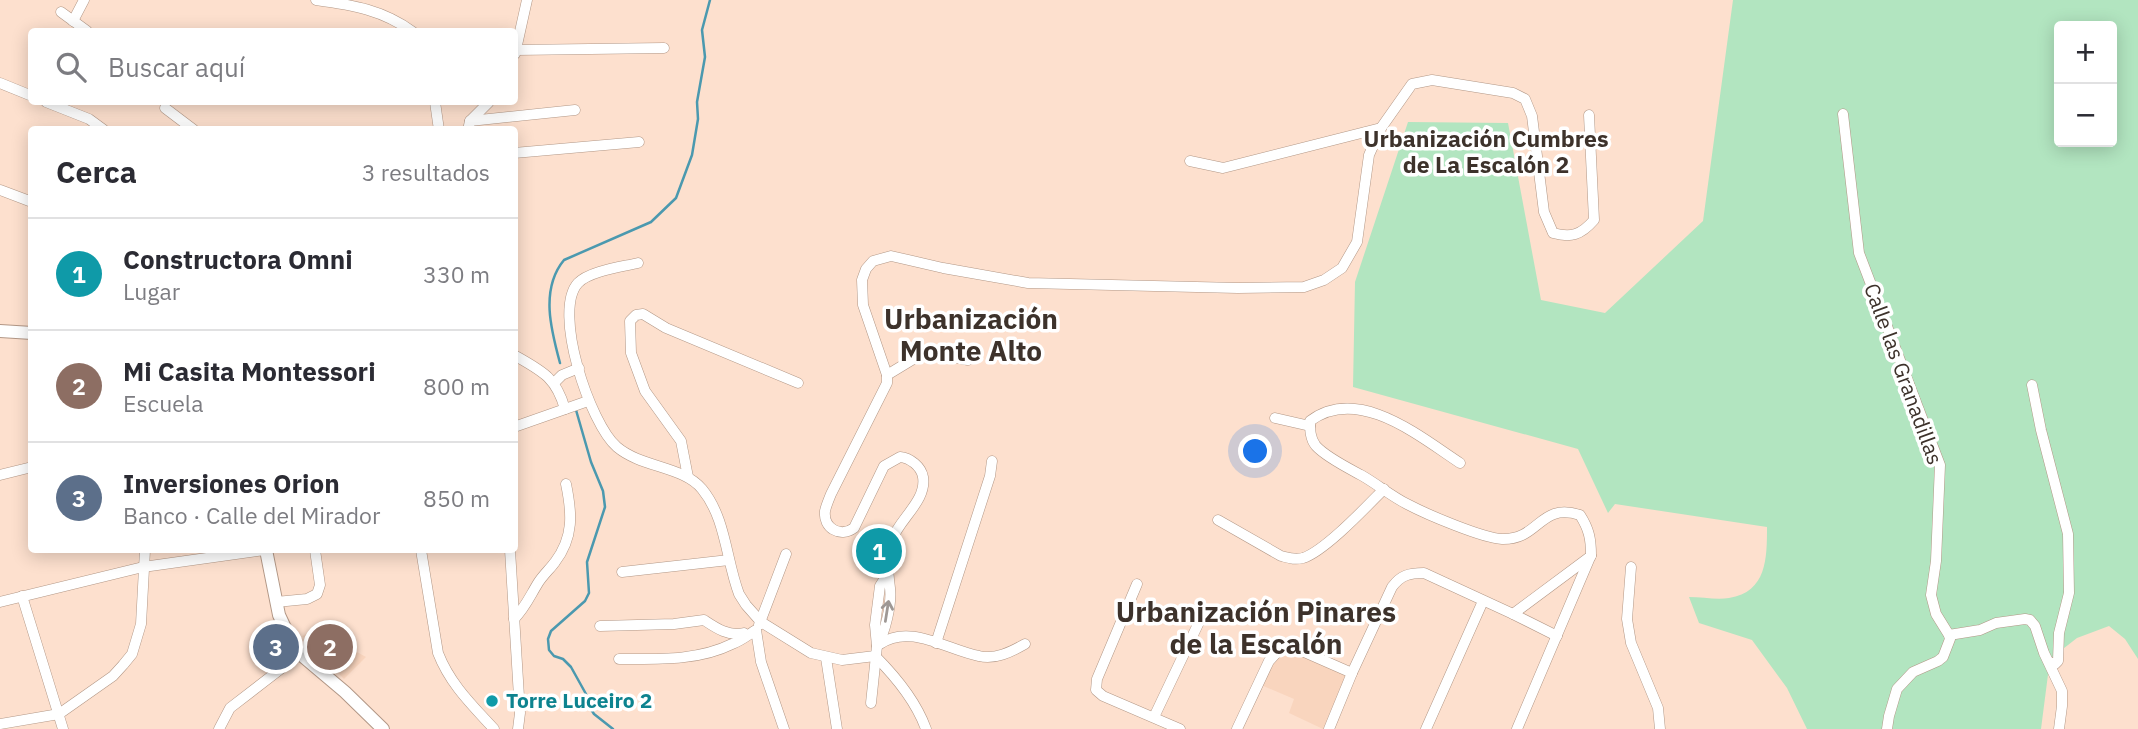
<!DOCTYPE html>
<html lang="es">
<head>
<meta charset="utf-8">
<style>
	:root { --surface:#fff; --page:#f7f7f7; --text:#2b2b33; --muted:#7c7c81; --line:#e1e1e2; --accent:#166569 }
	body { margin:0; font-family:"IBM Plex Sans",sans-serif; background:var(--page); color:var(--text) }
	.controls { position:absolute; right:21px; top:21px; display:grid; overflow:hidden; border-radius:7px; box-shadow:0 4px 18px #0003 }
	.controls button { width:63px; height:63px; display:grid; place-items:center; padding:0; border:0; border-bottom:2px solid var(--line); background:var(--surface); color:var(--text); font:35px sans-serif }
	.you { position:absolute; left:1256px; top:452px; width:24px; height:24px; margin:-18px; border:5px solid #fff; border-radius:50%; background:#1a73e8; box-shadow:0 0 0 10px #1a73e833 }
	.badge { display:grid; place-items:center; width:46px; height:46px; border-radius:50%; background:var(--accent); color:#fff; font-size:23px; font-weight:700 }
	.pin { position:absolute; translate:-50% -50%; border:4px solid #fff; box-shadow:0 2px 7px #0006 }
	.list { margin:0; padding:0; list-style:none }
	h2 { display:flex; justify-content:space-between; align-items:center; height:91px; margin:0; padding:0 28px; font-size:30px }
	h2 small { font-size:23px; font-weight:400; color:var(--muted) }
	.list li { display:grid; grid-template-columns:46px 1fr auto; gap:21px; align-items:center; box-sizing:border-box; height:112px; padding:0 28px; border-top:2px solid var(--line) }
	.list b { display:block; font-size:26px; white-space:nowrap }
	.list p { margin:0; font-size:23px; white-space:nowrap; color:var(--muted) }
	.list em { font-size:23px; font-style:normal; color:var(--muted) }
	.icon { flex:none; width:38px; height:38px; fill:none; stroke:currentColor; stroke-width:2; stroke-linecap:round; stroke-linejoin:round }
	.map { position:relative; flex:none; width:2138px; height:729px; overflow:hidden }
	.search { position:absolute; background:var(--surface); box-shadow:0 4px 18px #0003; left:28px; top:28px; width:490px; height:77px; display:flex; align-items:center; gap:18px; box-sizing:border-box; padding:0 24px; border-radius:7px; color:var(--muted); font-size:26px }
	.panel { position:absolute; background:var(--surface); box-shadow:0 4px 18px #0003; left:28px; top:126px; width:490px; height:427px; border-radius:7px }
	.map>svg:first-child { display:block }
</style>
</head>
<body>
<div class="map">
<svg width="2138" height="729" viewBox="0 0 2138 729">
	<rect width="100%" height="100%" fill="#fde0ce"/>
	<!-- built -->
	<g fill="#f9d5be">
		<polygon points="317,630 366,657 344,679 302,636"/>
		<polygon points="1294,652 1346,675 1323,729 1289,713 1294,699 1261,685 1272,662 1280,653"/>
	</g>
	<!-- green -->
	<path fill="#b2e5c0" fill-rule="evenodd" d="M1733 0H2138V659L2125 639 2109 626 2077 638 2050 659 2041 729H1807L1787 688 1752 640 1699 623 1689 597C1702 597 1717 600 1729 598 1767 592 1767 558 1767 527L1615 504 1608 513 1578 449 1353 387 1355 282 1408 122 1508 123 1541 300 1605 313 1703 221ZM2059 26H2112V142H2059Z"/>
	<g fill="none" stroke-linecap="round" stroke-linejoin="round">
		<!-- stream -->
		<g stroke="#4b99af" stroke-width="2.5">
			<path d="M560 363C551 330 540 289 564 260L651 222 676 198 692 155 698 119 697 102 705 57 702 30 710 0"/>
			<polyline points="576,410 591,462 603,491 605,507 587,562 589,593 585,601 551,631 548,639 549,650 554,656 563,659 571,667 586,694 589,706 594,714 613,729"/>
		</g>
		<defs>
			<g id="minor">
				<path d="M316 0C353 5 383 10 413 32"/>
				<polyline points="61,12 87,31"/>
				<polyline points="73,21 84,0"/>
				<polyline points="516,50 664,48"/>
				<polyline points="515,54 527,0"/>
				<polyline points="0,83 32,96"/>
				<polyline points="46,102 89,119 104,130"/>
				<polyline points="435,102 439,130"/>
				<polyline points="165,108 194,130"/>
				<polyline points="1843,114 1859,253 1940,465 1936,561 1931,595 1936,614 1949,635 1950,639 1943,657 1938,661 1913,672 1897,689 1889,716 1887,729"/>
				<polyline points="470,121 575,110"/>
				<polyline points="468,130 470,121 489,102"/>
				<polyline points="514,153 639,142"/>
				<polyline points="1190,161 1223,168 1381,128"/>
				<polyline points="0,190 32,202"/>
				<path d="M638 263C621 267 589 271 578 283 552 311 590 424 617 447 642 468 683 466 702 489 726 518 726 560 739 594L746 605 761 622 811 653 842 660 875 656C895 676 916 701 926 729"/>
				<path d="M514 355C542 371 556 377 565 409"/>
				<polyline points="887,375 915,358 933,353 968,360"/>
				<polyline points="555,382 562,375 579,368"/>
				<polyline points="2032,385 2041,430 2068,534 2069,593 2059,633 2058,661 2055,664 2049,662"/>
				<polyline points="1275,418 1310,426"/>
				<polyline points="514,427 588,401"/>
				<path d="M1460 463C1419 436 1358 385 1310 421 1310 429 1310 439 1316 446 1326 457 1348 468 1361 475 1377 484 1391 496 1407 504 1426 514 1482 538 1502 539 1540 540 1539 502 1580 515 1589 529 1591 539 1591 555L1517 729"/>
				<polyline points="0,475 32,467"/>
				<polyline points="688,477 681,441 645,391 631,353 630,321 636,315 643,314 666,328 798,383"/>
				<path d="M1218 520 1281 556C1289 558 1294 560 1303 558 1325 551 1367 506 1384 489"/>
				<path d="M421 550 438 653C450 684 472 705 494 729"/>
				<polyline points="510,550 520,713 518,729"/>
				<polyline points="1631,567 1627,619 1631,643 1658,708 1660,729"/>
				<polyline points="622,572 729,560"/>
				<polyline points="1137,584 1097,679 1096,690 1103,696 1180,729"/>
				<polyline points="22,596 63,729"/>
				<polyline points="0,602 143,567 264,550"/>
				<polyline points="276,602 307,599 317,594 320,585 315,550"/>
				<polyline points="1513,614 1591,556"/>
				<path d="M514 619C525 608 530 596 538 583 543 575 550 569 555 562 574 537 572 513 566 484"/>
				<polyline points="759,625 786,554"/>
				<path d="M600 626 674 624 704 620C716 628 729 637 744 633"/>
				<polyline points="1949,635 1980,630 1996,623 2025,619 2030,620 2035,626 2044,653 2062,691 2062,706 2059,729"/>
				<polyline points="936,643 990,476 992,461"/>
				<path d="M880 644C910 623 947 650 979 656 995 660 1011 652 1025 644"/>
				<path d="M877 646C885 633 892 604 890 588 888 572 886 556 892 540 899 519 927 501 923 477 921 466 910 458 900 457L884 466 854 528C840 538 823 528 825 511 826 506 829 499 831 494L887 383V375L863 305 862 280 866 269 873 261 891 256 943 268 1028 283 1238 288 1304 287 1324 280 1342 268 1357 242 1369 155 1381 128 1412 84 1432 80 1513 93 1525 99 1532 116 1544 212 1553 233C1571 238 1581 235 1594 220L1589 115"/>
				<polyline points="826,658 837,729"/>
				<path d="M619 659C657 659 698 661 732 644 741 641 748 635 756 630L761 662 784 729"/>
				<polyline points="871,703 877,646 875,625 880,586 887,575"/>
				<polyline points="1154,717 1201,618"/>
				<polyline points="0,724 59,714 113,676 123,665 132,654 141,624 145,550"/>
				<polyline points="219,729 230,708 300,654"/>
				<polyline points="1237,729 1269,661 1280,649 1295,648 1352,673"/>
				<path d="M1329 729 1352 673 1392 587C1401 575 1409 573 1424 573L1513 614 1557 636"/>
				<polyline points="1426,729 1483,601"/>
			</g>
			<g id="tertiary">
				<polyline points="0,331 32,333"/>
				<polyline points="266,550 279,615 293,645 300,654 345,692 383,729"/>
			</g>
		</defs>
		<!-- minor casing -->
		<use href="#minor" stroke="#b29786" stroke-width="11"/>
		<!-- tertiary casing -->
		<use href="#tertiary" stroke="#b29786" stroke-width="14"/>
		<!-- minor -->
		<use href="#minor" stroke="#fff" stroke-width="10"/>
		<!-- tertiary -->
		<use href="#tertiary" stroke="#fff" stroke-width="12"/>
	</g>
	<!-- one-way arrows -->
	<defs><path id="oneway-shaft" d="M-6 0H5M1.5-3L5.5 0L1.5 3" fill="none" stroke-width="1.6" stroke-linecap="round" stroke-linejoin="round" transform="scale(1.75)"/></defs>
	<use stroke="#9e9895" href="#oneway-shaft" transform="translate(887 611) rotate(-81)"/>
	<!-- markers -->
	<circle fill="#0f9aa8" stroke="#fff" stroke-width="2.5" cx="492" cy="701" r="7"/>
	<g text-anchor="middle" stroke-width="7" stroke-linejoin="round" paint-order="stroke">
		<!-- street labels -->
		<g font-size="21" fill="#3d322b" stroke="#fff">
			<text transform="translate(1903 374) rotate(70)" y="7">Calle las Granadillas</text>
		</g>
		<!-- culture labels -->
		<g font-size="21" font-weight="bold" fill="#0d838f" stroke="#fff" text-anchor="start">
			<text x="506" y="708">Torre Luceiro 2</text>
		</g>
		<!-- neighbourhood labels -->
		<g font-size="23" font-weight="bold" fill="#3d322b" stroke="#fff">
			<text x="1486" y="147">Urbanización Cumbres<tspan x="1486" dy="26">de La Escalón 2</tspan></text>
		</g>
		<!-- district labels -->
		<g font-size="28" font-weight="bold" fill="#3d322b" stroke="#fff">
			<text x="971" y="329">Urbanización<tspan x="971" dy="32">Monte Alto</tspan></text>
			<text x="1256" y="622">Urbanización Pinares<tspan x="1256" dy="32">de la Escalón</tspan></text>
		</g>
	</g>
</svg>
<div class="controls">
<button>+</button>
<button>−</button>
</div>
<div class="you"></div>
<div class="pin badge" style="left:879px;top:551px;background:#0f9aa8">1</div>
<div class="pin badge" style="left:330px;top:647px;background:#8d6e63">2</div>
<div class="pin badge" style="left:276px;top:647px;background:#5c6f8a">3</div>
<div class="search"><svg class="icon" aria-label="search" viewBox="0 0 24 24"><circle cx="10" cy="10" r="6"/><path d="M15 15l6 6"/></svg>Buscar aquí</div>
<section class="panel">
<h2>Cerca<small>3 resultados</small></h2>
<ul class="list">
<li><span class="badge" style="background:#0f9aa8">1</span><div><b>Constructora Omni</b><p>Lugar</p></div><em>330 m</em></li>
<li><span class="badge" style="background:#8d6e63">2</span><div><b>Mi Casita Montessori</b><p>Escuela</p></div><em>800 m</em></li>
<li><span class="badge" style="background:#5c6f8a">3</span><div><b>Inversiones Orion</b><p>Banco · Calle del Mirador</p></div><em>850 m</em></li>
</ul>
</section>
</div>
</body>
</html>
